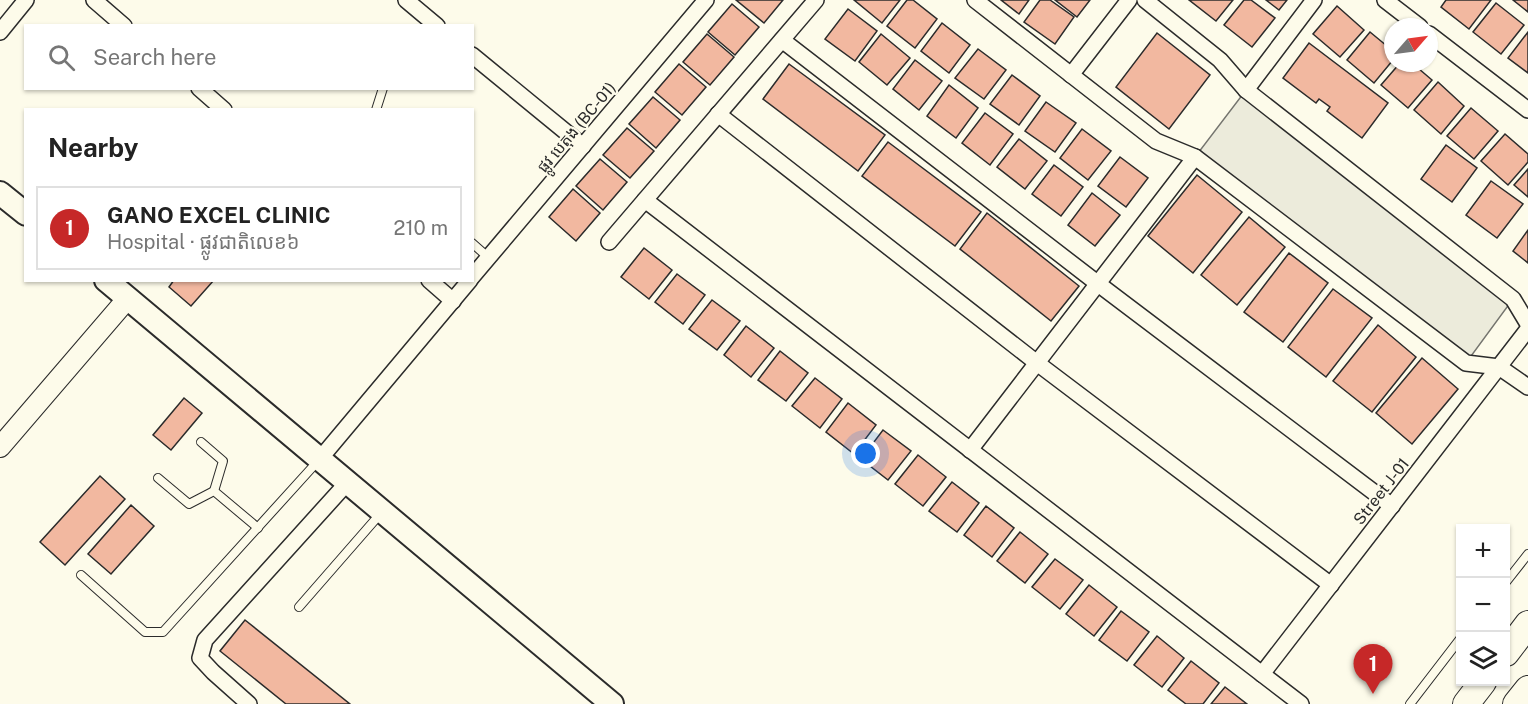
<!DOCTYPE html>
<html lang="en">
<head>
<meta charset="utf-8">
<style>
	:root { --surface:#fff; --page:#f6f6f6; --text:#222; --muted:#767676; --line:#e0e0e0; --accent:#c62828 }
	body { margin:0; font-family:"Public Sans","Noto Sans Khmer",sans-serif; background:var(--page); color:var(--text) }
	.controls { position:absolute; right:18px; bottom:18px; display:grid; overflow:hidden; border-radius:0px; box-shadow:0 2px 4px #0004 }
	.controls button { width:54px; height:54px; display:grid; place-items:center; padding:0; border:0; border-bottom:2px solid var(--line); background:var(--surface); color:var(--text); font:30px sans-serif }
	.compass { position:absolute; left:1384px; top:18px; width:54px; height:54px; border-radius:50%; background:var(--surface); box-shadow:0 2px 4px #0004; rotate:62deg }
	.you { position:absolute; left:866px; top:454px; width:21px; height:21px; margin:-15px; border:4px solid #fff; border-radius:50%; background:#1a73e8; box-shadow:0 0 0 9px #1a73e833 }
	.badge { display:grid; place-items:center; width:39px; height:39px; border-radius:50%; background:var(--accent); color:#fff; font-size:20px; font-weight:700 }
	.pin { position:absolute; translate:-50% -50px; filter:drop-shadow(0 2px 3px #0008) }
	.pin::after { content:''; position:absolute; top:32px; width:21px; height:18px; background:inherit; clip-path:polygon(0 0,100% 0,50% 100%) }
	.list { margin:0; padding:0; list-style:none }
	h2 { display:flex; justify-content:space-between; align-items:center; height:78px; margin:0; padding:0 24px; font-size:26px }
	h2 small { font-size:20px; font-weight:400; color:var(--muted) }
	.list li { display:grid; grid-template-columns:39px 1fr auto; gap:18px; align-items:center; box-sizing:border-box; height:84px; margin:0 12px 12px; padding:0 12px; border:2px solid var(--line); border-radius:0px }
	.list b { display:block; font-size:22px; white-space:nowrap }
	.list p { margin:0; font-size:20px; white-space:nowrap; color:var(--muted) }
	.list em { font-size:20px; font-style:normal; color:var(--muted) }
	.icon { flex:none; width:33px; height:33px; fill:none; stroke:currentColor; stroke-width:2; stroke-linecap:round; stroke-linejoin:round }
	.map { position:relative; flex:none; width:1528px; height:704px; overflow:hidden }
	.search { position:absolute; background:var(--surface); box-shadow:0 2px 4px #0004; left:24px; top:24px; width:450px; height:66px; display:flex; align-items:center; gap:15px; box-sizing:border-box; padding:0 21px; border-radius:0px; color:var(--muted); font-size:22px }
	.panel { position:absolute; background:var(--surface); box-shadow:0 2px 4px #0004; left:24px; top:108px; width:450px; height:174px; border-radius:0px }
	.map>svg:first-child { display:block }
</style>
</head>
<body>
<div class="map">
<svg width="1528" height="704" viewBox="0 0 1528 704">
	<rect width="100%" height="100%" fill="#fdfbea"/>
	<!-- green -->
	<polygon fill="#ecebdb" stroke="#74746e" stroke-width="1.5" points="1246,90 1513,299 1466,363 1195,157"/>
	<!-- building -->
	<g fill="#f2b8a0" stroke="#2b2b2b" stroke-width="1.5">
		<polygon points="736,0 783,0 764,23"/>
		<polygon points="854,0 900,0 882,23"/>
		<polygon points="907,0 913,0 937,19 915,48 887,26"/>
		<polygon points="1001,0 1029,0 1019,14"/>
		<polygon points="1040,0 1050,0 1074,17 1055,44 1024,22"/>
		<polygon points="1055,0 1090,0 1077,17"/>
		<polygon points="1189,0 1233,0 1216,21"/>
		<polygon points="1244,0 1251,0 1275,18 1252,47 1224,25"/>
		<polygon points="1266,0 1287,0 1279,10"/>
		<polygon points="1446,0 1491,0 1469,29 1441,7"/>
		<polygon points="1513,0 1528,0 1528,12"/>
		<polygon points="1496,3 1524,25 1501,54 1473,32"/>
		<polygon points="732,4 759,27 735,55 708,32"/>
		<polygon points="1337,6 1364,30 1340,57 1313,34"/>
		<polygon points="848,9 877,31 855,61 825,39"/>
		<polygon points="942,23 970,45 949,73 921,51"/>
		<polygon points="1370,32 1393,51 1393,60 1374,83 1347,60"/>
		<polygon points="1528,32 1528,73 1508,58"/>
		<polygon points="1157,33 1210,75 1169,129 1116,87"/>
		<polygon points="707,34 734,57 710,85 683,62"/>
		<polygon points="881,34 910,58 887,85 859,62"/>
		<polygon points="1309,43 1388,103 1362,138 1327,111 1330,107 1319,99 1316,103 1283,78"/>
		<polygon points="978,49 1006,70 984,99 955,78"/>
		<polygon points="915,60 942,81 919,110 893,89"/>
		<polygon points="1400,63 1412,63 1432,80 1408,108 1381,85"/>
		<polygon points="679,64 706,87 682,115 655,92"/>
		<polygon points="789,64 885,135 858,171 763,99"/>
		<polygon points="1012,75 1040,96 1019,125 990,104"/>
		<polygon points="1438,82 1464,106 1441,134 1414,110"/>
		<polygon points="949,85 978,108 956,138 927,116"/>
		<polygon points="653,97 680,120 656,148 629,124"/>
		<polygon points="1046,102 1076,123 1055,152 1025,131"/>
		<polygon points="1471,108 1498,131 1474,159 1447,136"/>
		<polygon points="985,113 1013,134 990,165 962,143"/>
		<polygon points="627,128 654,151 630,178 603,155"/>
		<polygon points="1082,129 1111,151 1088,180 1060,158"/>
		<polygon points="1505,134 1528,154 1528,162 1508,185 1481,161"/>
		<polygon points="1019,139 1047,161 1025,189 997,167"/>
		<polygon points="888,142 981,212 955,246 862,176"/>
		<polygon points="1446,145 1477,168 1452,202 1421,179"/>
		<polygon points="1120,157 1148,178 1126,207 1098,186"/>
		<polygon points="600,159 627,182 603,210 576,186"/>
		<polygon points="1054,165 1083,187 1061,216 1032,194"/>
		<polygon points="1528,169 1528,197 1514,185"/>
		<polygon points="1197,175 1242,212 1193,273 1148,236"/>
		<polygon points="1491,181 1523,204 1497,238 1466,215"/>
		<polygon points="573,189 600,213 576,241 549,217"/>
		<polygon points="1092,193 1120,215 1095,246 1068,225"/>
		<polygon points="987,213 1079,286 1051,321 960,249"/>
		<polygon points="1249,217 1285,247 1237,305 1201,275"/>
		<polygon points="1528,230 1528,263 1513,251"/>
		<polygon points="644,248 672,270 649,299 621,277"/>
		<polygon points="1289,253 1328,283 1283,342 1244,312"/>
		<polygon points="677,274 705,295 683,324 655,302"/>
		<polygon points="174,280 214,280 191,306 169,287"/>
		<polygon points="1333,289 1372,318 1326,377 1288,347"/>
		<polygon points="712,300 740,321 717,350 689,329"/>
		<polygon points="1378,325 1416,357 1372,412 1333,381"/>
		<polygon points="746,326 774,348 751,377 724,355"/>
		<polygon points="780,351 808,373 786,401 758,380"/>
		<polygon points="1422,358 1458,389 1412,444 1376,413"/>
		<polygon points="815,378 842,399 820,428 792,406"/>
		<polygon points="184,398 202,413 171,450 153,435"/>
		<polygon points="848,403 876,425 854,454 826,432"/>
		<polygon points="883,430 911,451 888,480 861,459"/>
		<polygon points="918,455 946,477 923,506 895,484"/>
		<polygon points="100,476 125,499 65,565 40,542"/>
		<polygon points="952,482 979,503 957,532 929,511"/>
		<polygon points="131,505 154,526 111,574 88,554"/>
		<polygon points="986,506 1014,528 992,557 964,535"/>
		<polygon points="1020,532 1048,554 1025,583 997,561"/>
		<polygon points="1055,559 1083,580 1060,609 1032,587"/>
		<polygon points="1089,585 1117,607 1094,636 1066,614"/>
		<polygon points="1121,611 1149,632 1127,661 1099,640"/>
		<polygon points="245,620 350,704 286,704 220,651"/>
		<polygon points="1157,636 1184,658 1162,687 1134,665"/>
		<polygon points="1191,661 1219,683 1203,704 1186,704 1168,690"/>
		<polygon points="1225,687 1247,704 1211,704"/>
	</g>
	<g fill="none" stroke-linecap="round" stroke-linejoin="round">
		<defs>
			<g id="service">
				<polyline points="376,110 383,88"/>
				<polyline points="472,243 489,258"/>
				<polyline points="201,442 223,461 214,491"/>
				<polyline points="158,478 189,504 214,491 258,528"/>
				<polyline points="81,575 145,632 163,632 318,461"/>
				<polyline points="1506,582 1528,554"/>
				<polyline points="299,607 381,513"/>
				<polyline points="1410,704 1460,639"/>
			</g>
			<g id="minor">
				<polyline points="94,0 124,26"/>
				<polyline points="406,0 437,26"/>
				<polyline points="975,0 1156,141 1195,157 1466,363 1499,367 1528,387"/>
				<polyline points="1145,0 1220,60 1246,90 1513,299 1528,324"/>
				<polyline points="1385,0 1420,27"/>
				<polyline points="0,32 26,0"/>
				<polyline points="1429,34 1528,110"/>
				<polyline points="782,40 1097,283 1392,506"/>
				<polyline points="472,55 583,146"/>
				<polyline points="1071,75 1129,0"/>
				<polyline points="199,88 224,110"/>
				<polyline points="1246,90 1314,0"/>
				<polyline points="718,114 1037,363 1331,585"/>
				<polyline points="645,200 1301,704"/>
				<polyline points="609,242 816,0"/>
				<polyline points="472,277 706,0"/>
				<polyline points="429,280 453,301"/>
				<polyline points="970,450 1195,157"/>
				<polyline points="319,460 470,280"/>
				<polyline points="1262,674 1528,329"/>
				<polyline points="249,704 213,672 200,658 205,640 347,483"/>
			</g>
			<polyline id="tertiary" points="0,447 128,298"/>
			<g id="secondary">
				<polyline points="0,193 26,214"/>
				<polyline points="106,280 612,704"/>
			</g>
			<g id="trunk">
				<polyline points="1506,653 1528,624"/>
				<polyline points="1466,704 1483,682"/>
				<polyline points="1516,704 1528,689"/>
			</g>
		</defs>
		<!-- service casing -->
		<use href="#service" stroke="#2b2b2b" stroke-width="10"/>
		<!-- minor casing -->
		<use href="#minor" stroke="#2b2b2b" stroke-width="18"/>
		<!-- tertiary casing -->
		<use href="#tertiary" stroke="#2b2b2b" stroke-width="22"/>
		<!-- secondary casing -->
		<use href="#secondary" stroke="#2b2b2b" stroke-width="26"/>
		<!-- trunk casing -->
		<use href="#trunk" stroke="#2b2b2b" stroke-width="28"/>
		<!-- service -->
		<use href="#service" stroke="#fdfbea" stroke-width="8"/>
		<!-- minor -->
		<use href="#minor" stroke="#fdfbea" stroke-width="15"/>
		<!-- tertiary -->
		<use href="#tertiary" stroke="#fdfbea" stroke-width="20"/>
		<!-- secondary -->
		<use href="#secondary" stroke="#fdfbea" stroke-width="22"/>
		<!-- trunk -->
		<use href="#trunk" stroke="#fdfbea" stroke-width="26"/>
	</g>
	<g text-anchor="middle" stroke-width="4.5" stroke-linejoin="round" paint-order="stroke">
		<!-- street labels -->
		<g font-size="16" fill="#2b2b2b" stroke="#fdfbea">
			<text transform="translate(576 127) rotate(-50)" y="6">ផ្លូវ បេតុង (BC-01)</text>
			<text transform="translate(1381 491) rotate(-52)" y="6">Street J-01</text>
		</g>
	</g>
</svg>
<div class="controls">
<button>+</button>
<button>−</button>
<button><svg class="icon" aria-label="layers" viewBox="0 0 24 24"><path d="M12 4l9 5-9 5-9-5zM3 14l9 5 9-5"/></svg></button>
</div>
<svg class="compass" viewBox="-18 -18 36 36"><path d="M0-13l5 13h-10z" fill="#e53935"/><path d="M0 13l5-13h-10z" fill="#767676"/></svg>
<div class="you"></div>
<div class="pin badge" style="left:1373px;top:694px">1</div>
<div class="search"><svg class="icon" aria-label="search" viewBox="0 0 24 24"><circle cx="10" cy="10" r="6"/><path d="M15 15l6 6"/></svg>Search here</div>
<section class="panel">
<h2>Nearby<small></small></h2>
<ul class="list">
<li><span class="badge">1</span><div><b>GANO EXCEL CLINIC</b><p>Hospital · ផ្លូវជាតិលេខ៦</p></div><em>210 m</em></li>
</ul>
</section>
</div>
</body>
</html>
